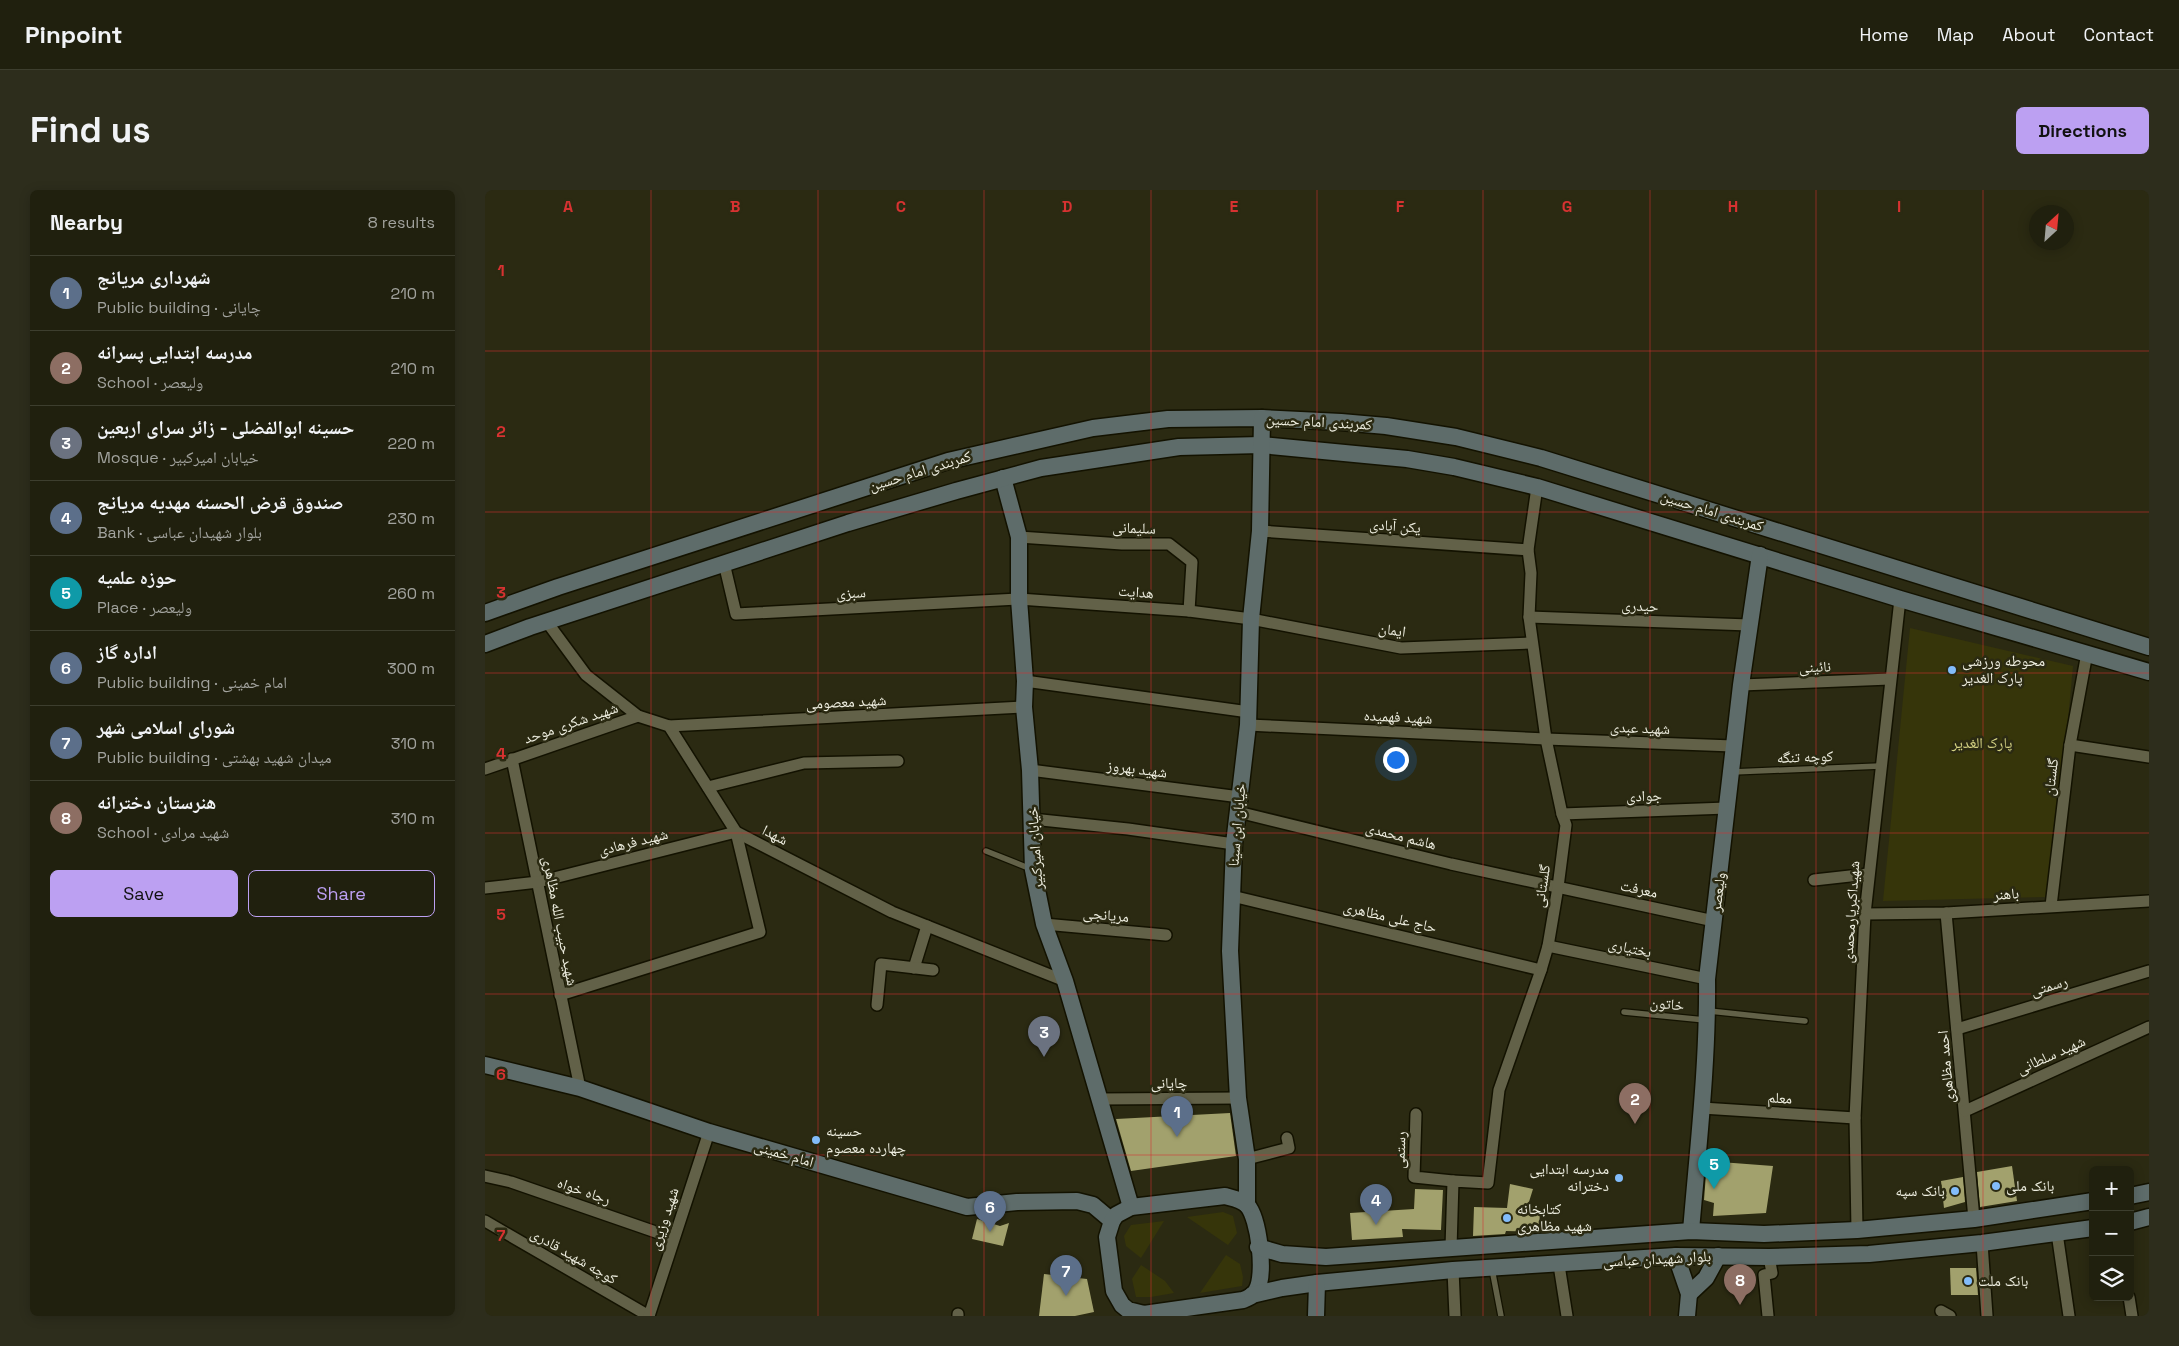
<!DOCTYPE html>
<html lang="en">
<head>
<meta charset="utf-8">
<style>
	:root { --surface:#20200e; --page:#2d2d1c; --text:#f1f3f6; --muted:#a2a39e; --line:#3d3e2e; --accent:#bca0f2 }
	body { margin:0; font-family:"Space Grotesk","Noto Naskh Arabic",sans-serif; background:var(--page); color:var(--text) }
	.controls { position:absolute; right:15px; bottom:15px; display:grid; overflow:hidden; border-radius:8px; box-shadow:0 2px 12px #0003 }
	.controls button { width:45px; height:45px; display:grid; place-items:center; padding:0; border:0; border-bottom:1px solid var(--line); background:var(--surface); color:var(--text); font:25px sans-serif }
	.compass { position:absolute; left:1544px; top:15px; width:45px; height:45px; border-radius:50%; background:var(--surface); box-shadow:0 2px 12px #0003; rotate:26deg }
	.you { position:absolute; left:910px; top:569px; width:18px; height:18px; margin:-12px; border:4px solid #fff; border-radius:50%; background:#1a73e8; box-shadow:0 0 0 8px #1a73e833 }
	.badge { display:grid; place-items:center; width:32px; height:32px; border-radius:50%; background:var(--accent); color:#fff; font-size:16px; font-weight:700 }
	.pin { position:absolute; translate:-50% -41px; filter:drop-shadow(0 1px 2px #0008) }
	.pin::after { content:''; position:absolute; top:26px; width:18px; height:15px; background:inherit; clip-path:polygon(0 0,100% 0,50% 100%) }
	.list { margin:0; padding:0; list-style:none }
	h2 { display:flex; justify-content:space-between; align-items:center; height:65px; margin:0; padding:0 20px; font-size:21px }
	h2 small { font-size:16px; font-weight:400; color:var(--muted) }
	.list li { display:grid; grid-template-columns:32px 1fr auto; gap:15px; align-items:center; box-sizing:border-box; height:75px; padding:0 20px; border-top:1px solid var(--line) }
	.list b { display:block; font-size:19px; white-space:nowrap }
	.list p { margin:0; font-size:16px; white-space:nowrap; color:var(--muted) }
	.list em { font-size:16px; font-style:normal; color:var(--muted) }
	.actions { display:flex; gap:10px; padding:15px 20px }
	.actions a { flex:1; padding:11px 0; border:1px solid var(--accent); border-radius:8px; text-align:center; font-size:18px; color:var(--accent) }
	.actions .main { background:var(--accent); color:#111 }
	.icon { flex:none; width:28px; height:28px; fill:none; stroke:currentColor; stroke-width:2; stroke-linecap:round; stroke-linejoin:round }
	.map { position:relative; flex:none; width:1664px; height:1126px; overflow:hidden; border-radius:8px }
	header { display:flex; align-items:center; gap:30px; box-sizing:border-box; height:70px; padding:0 25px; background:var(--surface); border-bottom:1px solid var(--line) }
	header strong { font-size:24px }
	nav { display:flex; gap:28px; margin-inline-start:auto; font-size:18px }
	.intro { display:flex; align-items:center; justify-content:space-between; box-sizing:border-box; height:120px; padding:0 30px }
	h1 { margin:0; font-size:35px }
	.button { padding:12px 22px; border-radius:8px; background:var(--accent); color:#111; font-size:18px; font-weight:700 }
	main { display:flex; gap:30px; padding:0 30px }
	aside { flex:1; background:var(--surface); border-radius:8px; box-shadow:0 2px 12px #0003 }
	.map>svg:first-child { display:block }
</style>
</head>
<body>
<header>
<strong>Pinpoint</strong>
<nav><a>Home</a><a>Map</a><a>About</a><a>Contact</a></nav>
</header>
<div class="intro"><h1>Find us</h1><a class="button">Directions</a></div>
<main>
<aside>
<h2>Nearby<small>8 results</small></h2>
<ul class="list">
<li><span class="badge" style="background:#5c6f8a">1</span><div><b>شهرداری مریانج</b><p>Public building · چایانی</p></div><em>210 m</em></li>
<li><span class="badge" style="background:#8d6e63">2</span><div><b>مدرسه ابتدایی پسرانه</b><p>School · ولیعصر</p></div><em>210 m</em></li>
<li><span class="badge" style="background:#6b7280">3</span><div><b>حسینه ابوالفضلی - زائر سرای اربعین</b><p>Mosque · خیابان امیرکبیر</p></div><em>220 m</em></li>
<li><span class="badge" style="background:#5c6f8a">4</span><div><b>صندوق قرض الحسنه مهدیه مریانج</b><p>Bank · بلوار شهیدان عباسی</p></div><em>230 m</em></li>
<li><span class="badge" style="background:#0f9aa8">5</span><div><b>حوزه علمیه</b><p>Place · ولیعصر</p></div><em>260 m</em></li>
<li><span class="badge" style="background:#5c6f8a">6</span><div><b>اداره گاز</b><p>Public building · امام خمینی</p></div><em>300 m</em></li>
<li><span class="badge" style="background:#5c6f8a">7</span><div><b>شورای اسلامی شهر</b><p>Public building · میدان شهید بهشتی</p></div><em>310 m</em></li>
<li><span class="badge" style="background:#8d6e63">8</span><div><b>هنرستان دخترانه</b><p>School · شهید مرادی</p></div><em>310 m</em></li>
</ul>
<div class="actions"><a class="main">Save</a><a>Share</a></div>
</aside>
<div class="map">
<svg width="1664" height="1126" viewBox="0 0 1664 1126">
	<rect width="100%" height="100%" fill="#2b2a12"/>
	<!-- green -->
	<g fill="#36350a">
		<polygon points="1425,438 1588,476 1580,562 1561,707 1398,711"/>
		<polygon points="738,1022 748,1026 752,1043 743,1055 702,1027"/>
		<polygon points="679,1031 656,1068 641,1056 639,1046 646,1035"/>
		<polygon points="741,1065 755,1074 758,1087 757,1096 715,1103"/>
		<polygon points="656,1075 680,1091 689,1103 666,1107 651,1107 647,1089"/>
	</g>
	<!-- building -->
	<g fill="#a2a16d">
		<polygon points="745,923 751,966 646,981 631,929"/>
		<polygon points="1222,971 1288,976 1281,1023 1228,1026 1229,1013 1219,1010"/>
		<polygon points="1527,976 1532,1011 1495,1017 1492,982"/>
		<polygon points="1478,987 1480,1012 1459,1018 1456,991"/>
		<polygon points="1025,994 1048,999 1043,1015 1055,1019 1054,1042 1021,1041 1020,1044 988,1046 989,1017 1022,1018"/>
		<polygon points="930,999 958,1000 956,1040 917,1039 918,1047 867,1050 865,1023 929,1019"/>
		<polygon points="492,1029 515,1036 524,1033 518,1056 487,1049"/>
		<polygon points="1465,1078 1491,1078 1493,1105 1466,1105"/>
		<polygon points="559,1084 602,1089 609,1122 590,1126 554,1126"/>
	</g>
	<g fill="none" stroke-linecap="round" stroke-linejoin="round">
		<defs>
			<g id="lane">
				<polyline points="1247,582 1395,576"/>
				<polyline points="501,661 546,679"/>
				<polyline points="1224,821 1320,831"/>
				<polyline points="1139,822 1220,830"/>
				<polyline points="1007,1079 1016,1126"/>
			</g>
			<g id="street">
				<polyline points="775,341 1043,360"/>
				<polyline points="534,347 637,354 684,354 707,372 704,421"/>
				<polyline points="239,373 251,424 534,409 704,421 766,429 916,458 1047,453"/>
				<polyline points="1044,427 1264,435"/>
				<polyline points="62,432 101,485 153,526 184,536 251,642 407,722 580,791"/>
				<polyline points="540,491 764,522"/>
				<polyline points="1256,495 1405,489"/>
				<polyline points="763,535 1061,549 1248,556"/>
				<polyline points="184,536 539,517"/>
				<polyline points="1585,555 1664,567"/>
				<polyline points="27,569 95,898"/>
				<polyline points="0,579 153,526"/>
				<polyline points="545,580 755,607"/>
				<polyline points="223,597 319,573 413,571"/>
				<polyline points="753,622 966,674 1229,731"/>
				<polyline points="1077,624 1242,618"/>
				<polyline points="547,629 643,639 749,654"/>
				<polyline points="1329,690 1383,684"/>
				<polyline points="0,698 53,692 251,642 275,742 75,805"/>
				<polyline points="747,706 1056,780"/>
				<polyline points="1566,716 1585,555 1602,463"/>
				<polyline points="1461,723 1489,1029"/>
				<polyline points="1380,724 1461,723 1664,711"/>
				<polyline points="559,734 681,745"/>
				<polyline points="1063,756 1222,789"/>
				<polyline points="429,778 442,736"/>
				<polyline points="392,815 396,774 448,780"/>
				<polyline points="1472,839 1664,781"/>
				<polyline points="615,909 753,908"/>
				<polyline points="1217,918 1370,928"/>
				<polyline points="1480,921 1664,837"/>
				<polyline points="931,924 929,987 968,991"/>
				<polyline points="762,969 804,958 802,948"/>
				<polyline points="0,986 26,992 188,1048"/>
				<polyline points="0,1031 164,1126"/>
				<polyline points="1372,1040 1370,928 1380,724 1415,409"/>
				<polyline points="1572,1043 1584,1126"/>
				<polyline points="1497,1053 1502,1126"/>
				<polyline points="966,1058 968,991 1003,993 1014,900 1056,780 1063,756 1073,697 1081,635 1077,624 1061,549 1044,427 1046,383 1043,360 1052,297"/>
				<polyline points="1074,1075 1082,1126"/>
				<polyline points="968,1080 970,1126"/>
				<polyline points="1644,1107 1647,1126"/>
				<polyline points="1456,1121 1465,1126"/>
				<polyline points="164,1126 224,942"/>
				<polyline points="473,1126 473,1124"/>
				<polyline points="1283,1126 1279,1085 1287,1083 1284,1067"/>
			</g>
			<g id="secondary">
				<polyline points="518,288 534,347 534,409 540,491 539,517 545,580 548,680 559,734 580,791 646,1017"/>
				<polyline points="0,423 73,397 463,271 608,238 683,229 777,228 856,232 901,236 971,247 1056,268 1664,457"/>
				<polyline points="0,454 45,437 363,333 471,301 556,278 694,257 776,255 922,269 969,277 1052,297 1415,409 1664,482"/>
				<polyline points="0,875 95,898 224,942 482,1017 532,1012 592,1011 608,1015 627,1031"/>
				<path d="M740 1006C747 1008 756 1009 762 1015 774 1028 781 1086 771 1101 768 1106 763 1108 758 1110L659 1124 643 1120 637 1115 629 1101 622 1047 627 1031 631 1025 646 1017Z"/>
				<polyline points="1645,1006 1664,1002"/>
				<polyline points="762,1015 762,969 753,908 745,761 749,654 763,535 766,429 775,341 777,228"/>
				<polyline points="1645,1032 1664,1027"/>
				<path d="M1206 1041C1213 957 1223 873 1222 789L1256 495 1275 365"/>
				<polyline points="773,1057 797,1064 841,1067 1206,1041 1279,1044 1372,1040 1489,1029 1608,1011"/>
				<polyline points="1191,1066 1204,1104 1202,1126"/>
				<polyline points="1204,1104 1221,1088 1233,1066"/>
				<polyline points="767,1105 797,1098 832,1093 968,1080 1191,1066 1284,1067 1384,1064 1497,1053 1608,1038"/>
				<polyline points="831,1126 832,1093"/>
			</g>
		</defs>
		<!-- lane casing -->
		<use href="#lane" stroke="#131200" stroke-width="8"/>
		<!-- street casing -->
		<use href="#street" stroke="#131200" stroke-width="14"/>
		<!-- secondary casing -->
		<use href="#secondary" stroke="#131200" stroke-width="19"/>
		<!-- lane -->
		<use href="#lane" stroke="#626148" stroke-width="5.5"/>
		<!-- street -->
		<use href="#street" stroke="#626148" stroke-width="11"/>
		<!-- secondary -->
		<use href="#secondary" stroke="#5e6c6a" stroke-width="16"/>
	</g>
	<!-- grid -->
	<path fill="none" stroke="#d73231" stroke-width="1" stroke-opacity="0.55" d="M166 0V1126M333 0V1126M499 0V1126M666 0V1126M832 0V1126M998 0V1126M1165 0V1126M1331 0V1126M1498 0V1126M0 161H1664M0 322H1664M0 483H1664M0 643H1664M0 804H1664M0 965H1664"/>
	<!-- markers -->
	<g fill="#82bcfa" stroke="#2b2a12" stroke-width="2">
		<circle cx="1467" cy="480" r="5"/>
		<circle cx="331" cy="950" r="5"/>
		<circle cx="1134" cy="988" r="5"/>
		<circle cx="1511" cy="996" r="5"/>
		<circle cx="1470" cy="1001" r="5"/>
		<circle cx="1022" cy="1028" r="5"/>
		<circle cx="1483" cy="1091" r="5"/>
	</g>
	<g text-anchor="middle" stroke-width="5" stroke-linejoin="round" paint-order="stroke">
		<!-- street labels -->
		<g font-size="15" fill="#eeeee0" stroke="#2b2a12">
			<text transform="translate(834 232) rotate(3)" y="5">کمربندی امام حسین</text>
			<text transform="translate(435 281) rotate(-17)" y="5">کمربندی امام حسین</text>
			<text transform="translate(1227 321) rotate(17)" y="5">کمربندی امام حسین</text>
			<text transform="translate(910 336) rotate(4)" y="5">یکن آبادی</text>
			<text transform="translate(649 338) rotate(2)" y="5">سلیمانی</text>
			<text transform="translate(651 402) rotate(4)" y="5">هدایت</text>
			<text transform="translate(366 403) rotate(-3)" y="5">سبزی</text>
			<text transform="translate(1155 416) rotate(2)" y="5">حیدری</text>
			<text transform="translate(907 440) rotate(8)" y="5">ایمان</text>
			<text transform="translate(1330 477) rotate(-2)" y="5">نائینی</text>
			<text transform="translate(361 512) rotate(-3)" y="5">شهید معصومی</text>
			<text transform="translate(913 527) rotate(3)" y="5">شهید فهمیده</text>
			<text transform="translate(86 533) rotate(-19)" y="5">شهید شکری موحد</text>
			<text transform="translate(1155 538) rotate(2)" y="5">شهید عبدی</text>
			<text transform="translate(1320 567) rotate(-2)" y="5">کوچه تنگه</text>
			<text transform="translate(652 579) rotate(7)" y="5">شهید بهروز</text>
			<text transform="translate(1566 587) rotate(-83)" y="5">گلستان</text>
			<text transform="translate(1159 606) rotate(-2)" y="5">جوادی</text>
			<text transform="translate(752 635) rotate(-85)" y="5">خیابان ابن سینا</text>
			<text transform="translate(290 645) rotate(27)" y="5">شهدا</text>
			<text transform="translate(916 646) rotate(14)" y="5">هاشم محمدی</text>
			<text transform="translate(148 652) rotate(-14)" y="5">شهید فرهادی</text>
			<text transform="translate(550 658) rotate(-94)" y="5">خیابان امیرکبیر</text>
			<text transform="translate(1057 696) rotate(-81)" y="5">گلستانی</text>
			<text transform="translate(1154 699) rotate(12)" y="5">معرفت</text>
			<text transform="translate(1233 702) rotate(-83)" y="5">ولیعصر</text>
			<text transform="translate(1521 704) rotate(-4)" y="5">باهنر</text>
			<text transform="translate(1366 722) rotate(-86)" y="5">شهیداکبریارمحمدی</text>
			<text transform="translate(621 725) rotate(5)" y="5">مریانجی</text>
			<text transform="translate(905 727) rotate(13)" y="5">حاج علی مظاهری</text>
			<text transform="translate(75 731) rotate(79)" y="5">شهید حبیب الله مظاهری</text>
			<text transform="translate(1145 758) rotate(12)" y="5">بختیاری</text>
			<text transform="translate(1564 796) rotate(-17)" y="5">رسمتی</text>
			<text transform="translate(1182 814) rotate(5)" y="5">خاتون</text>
			<text transform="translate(1566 865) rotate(-24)" y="5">شهید سلطانی</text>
			<text transform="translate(1461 877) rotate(-95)" y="5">احمد مظاهری</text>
			<text x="684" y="898">چایانی</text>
			<text transform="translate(1295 908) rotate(4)" y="5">معلم</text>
			<text transform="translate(915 960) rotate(-88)" y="5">رستمی</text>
			<text transform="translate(299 964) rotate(16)" y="5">امام خمینی</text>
			<text transform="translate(99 1001) rotate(19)" y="5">رجاه خواه</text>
			<text transform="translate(179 1029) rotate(-72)" y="5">شهید وزیری</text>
			<text transform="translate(89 1066) rotate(30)" y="5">کوچه شهید قادری</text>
			<text transform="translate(1172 1069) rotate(-3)" y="5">بلوار شهیدان عباسی</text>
		</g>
		<!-- poi labels -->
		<g font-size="15" fill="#eeeee0" stroke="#2b2a12" text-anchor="start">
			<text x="1477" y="476">محوطه ورزشی<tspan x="1477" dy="17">پارک الغدیر</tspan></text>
			<text x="341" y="946">حسینه<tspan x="341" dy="17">چهارده معصوم</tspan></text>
			<text x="1124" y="984" text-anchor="end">مدرسه ابتدایی<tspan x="1124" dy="17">دخترانه</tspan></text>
			<text x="1521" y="1001">بانک ملی</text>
			<text x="1460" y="1006" text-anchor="end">بانک سپه</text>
			<text x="1032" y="1024">کتابخانه<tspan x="1032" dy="17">شهید مظاهری</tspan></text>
			<text x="1493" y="1096">بانک ملت</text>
		</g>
		<!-- park labels -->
		<g font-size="15" fill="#d4d283" stroke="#2b2a12">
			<text x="1497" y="558">پارک الغدیر</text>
		</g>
	</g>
	<g font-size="16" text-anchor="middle" font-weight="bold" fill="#d73231" stroke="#2b2a12" stroke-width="5" stroke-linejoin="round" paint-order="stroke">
		<text x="83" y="22">A</text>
		<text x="250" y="22">B</text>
		<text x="416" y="22">C</text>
		<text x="582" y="22">D</text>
		<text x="749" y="22">E</text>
		<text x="915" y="22">F</text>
		<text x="1082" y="22">G</text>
		<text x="1248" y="22">H</text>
		<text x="1414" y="22">I</text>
		<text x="16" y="86">1</text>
		<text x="16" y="247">2</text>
		<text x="16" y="408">3</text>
		<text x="16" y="569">4</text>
		<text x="16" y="730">5</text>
		<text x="16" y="890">6</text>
		<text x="16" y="1051">7</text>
	</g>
</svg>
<div class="controls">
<button>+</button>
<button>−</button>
<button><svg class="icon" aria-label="layers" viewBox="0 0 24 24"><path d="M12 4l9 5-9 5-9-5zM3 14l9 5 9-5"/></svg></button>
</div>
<svg class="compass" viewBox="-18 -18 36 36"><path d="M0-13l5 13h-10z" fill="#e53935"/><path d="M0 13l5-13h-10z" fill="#a2a39e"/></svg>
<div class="you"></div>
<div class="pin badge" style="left:692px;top:947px;background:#5c6f8a">1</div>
<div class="pin badge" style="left:1150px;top:934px;background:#8d6e63">2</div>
<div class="pin badge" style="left:559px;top:867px;background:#6b7280">3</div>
<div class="pin badge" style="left:891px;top:1035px;background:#5c6f8a">4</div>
<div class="pin badge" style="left:1229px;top:999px;background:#0f9aa8">5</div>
<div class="pin badge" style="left:505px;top:1042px;background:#5c6f8a">6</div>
<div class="pin badge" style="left:581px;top:1106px;background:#5c6f8a">7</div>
<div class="pin badge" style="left:1255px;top:1115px;background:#8d6e63">8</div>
</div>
</main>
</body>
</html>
